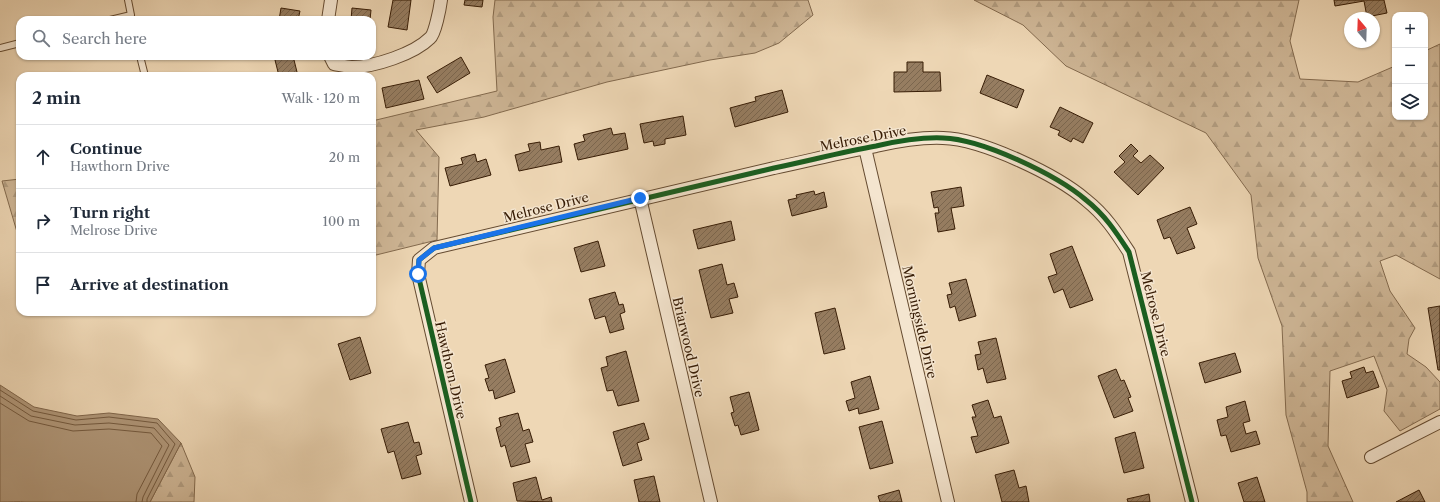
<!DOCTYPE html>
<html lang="en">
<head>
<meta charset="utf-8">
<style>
	:root { --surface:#fff; --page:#f2f2f3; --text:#1f2937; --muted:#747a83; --line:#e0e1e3 }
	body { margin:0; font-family:"Libre Caslon Text",serif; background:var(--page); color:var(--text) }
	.controls { position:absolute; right:12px; top:12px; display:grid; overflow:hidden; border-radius:8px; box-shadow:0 1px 3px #0004 }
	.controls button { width:36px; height:36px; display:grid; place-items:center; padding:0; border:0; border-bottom:1px solid var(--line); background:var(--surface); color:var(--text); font:20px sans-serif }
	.compass { position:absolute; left:1344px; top:12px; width:36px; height:36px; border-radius:50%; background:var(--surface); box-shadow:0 1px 3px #0004; rotate:341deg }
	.stop { position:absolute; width:12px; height:12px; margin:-9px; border:3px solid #1a73e8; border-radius:50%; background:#fff }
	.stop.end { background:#1a73e8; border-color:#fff; box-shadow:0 1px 4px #0008 }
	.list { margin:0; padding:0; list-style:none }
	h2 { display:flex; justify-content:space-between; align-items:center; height:52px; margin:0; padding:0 16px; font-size:17px }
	h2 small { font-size:13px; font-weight:400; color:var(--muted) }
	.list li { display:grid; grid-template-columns:26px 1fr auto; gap:12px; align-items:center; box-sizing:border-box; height:64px; padding:0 16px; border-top:1px solid var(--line) }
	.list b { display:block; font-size:15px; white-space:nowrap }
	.list p { margin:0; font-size:13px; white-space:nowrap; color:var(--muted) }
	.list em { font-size:13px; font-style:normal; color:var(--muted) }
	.icon { flex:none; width:22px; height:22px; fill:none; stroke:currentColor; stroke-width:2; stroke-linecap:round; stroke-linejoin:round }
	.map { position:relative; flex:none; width:1440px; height:502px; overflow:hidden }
	.search { position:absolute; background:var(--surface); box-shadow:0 1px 3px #0004; left:16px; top:16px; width:360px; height:44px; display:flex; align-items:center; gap:10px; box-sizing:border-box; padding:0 14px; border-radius:12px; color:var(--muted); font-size:15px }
	.panel { position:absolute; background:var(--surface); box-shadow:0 1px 3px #0004; left:16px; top:72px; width:360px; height:244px; border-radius:12px }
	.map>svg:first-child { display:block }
</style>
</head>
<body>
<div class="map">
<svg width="1440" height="502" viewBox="0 0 1440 502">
	<defs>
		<pattern id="forest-firs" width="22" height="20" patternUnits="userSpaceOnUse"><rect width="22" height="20" fill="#cfb797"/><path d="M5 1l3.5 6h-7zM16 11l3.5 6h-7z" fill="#b29d81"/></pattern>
		<pattern id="building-hatch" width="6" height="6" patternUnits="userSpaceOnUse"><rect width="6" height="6" fill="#967d61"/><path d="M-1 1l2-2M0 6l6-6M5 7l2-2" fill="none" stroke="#7b664e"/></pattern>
	</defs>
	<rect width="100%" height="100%" fill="#eed7b5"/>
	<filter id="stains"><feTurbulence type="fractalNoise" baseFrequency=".005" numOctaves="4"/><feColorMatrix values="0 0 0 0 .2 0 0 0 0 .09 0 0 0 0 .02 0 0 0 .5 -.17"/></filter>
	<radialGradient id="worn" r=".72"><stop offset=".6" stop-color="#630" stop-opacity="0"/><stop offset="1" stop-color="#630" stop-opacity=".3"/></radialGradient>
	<!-- forest -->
	<g fill="url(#forest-firs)" stroke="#836a4e">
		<polygon points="495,0 808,0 813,15 779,43 755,53 710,60 607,82 484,117 416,130 439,157 437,240 372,256 372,121 497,91 493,17"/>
		<polygon points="974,0 1299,0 1290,41 1300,79 1358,82 1395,66 1395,117 1425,117 1425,51 1440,44 1440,279 1396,255 1380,261 1390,291 1415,328 1409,339 1407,354 1426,367 1440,382 1440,409 1400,431 1384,411 1387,390 1374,356 1330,371 1328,446 1353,502 1307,502 1307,492 1286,415 1282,326 1258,258 1251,195 1206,133 1066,66 1023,25"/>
		<polygon points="20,179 20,233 17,232 2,181"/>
		<polygon points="181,443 195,477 194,502 150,502"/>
	</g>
	<!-- water -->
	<path fill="#b09779" stroke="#80664b" d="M0 385 34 407 77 416 109 413 158 419 181 443 150 502H27C18 501 10 502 0 502Z"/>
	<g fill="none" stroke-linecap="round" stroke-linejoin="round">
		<!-- shore -->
		<g stroke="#745a3f" stroke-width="1">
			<polyline points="0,390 33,411 76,420 109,417 157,423 175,444 147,499 147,502"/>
			<polyline points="0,396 31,416 75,425 109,423 154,428 169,445 143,497 142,502"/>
			<polyline points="0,403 29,421 73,431 109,429 151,433 162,446 137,494 136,502"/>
		</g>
	</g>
	<!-- building -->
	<g fill="url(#building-hatch)" stroke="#371c05">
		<polygon points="393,0 411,0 407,30 388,27"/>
		<polygon points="465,0 483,0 482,7 464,5"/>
		<polygon points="1334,0 1384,0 1387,13 1367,17 1364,1 1335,6"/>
		<polygon points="281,8 300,11 298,20 279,20"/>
		<polygon points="352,8 371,10 370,20 351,20"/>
		<polygon points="274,56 293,56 298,76 279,76"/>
		<polygon points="461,57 470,73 437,93 427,77"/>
		<polygon points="907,62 923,62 923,72 940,72 941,91 894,92 894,72 907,72"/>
		<polygon points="987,75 1024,90 1017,108 980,93"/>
		<polygon points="419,80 424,99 386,108 382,88"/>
		<polygon points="782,90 788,112 735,127 730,108 756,101 755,97"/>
		<polygon points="1060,107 1093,123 1083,143 1073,138 1071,142 1058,135 1060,131 1050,127"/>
		<polygon points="683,116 686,135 665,139 665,144 654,146 653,141 644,143 640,124"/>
		<polygon points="611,128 613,135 625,133 628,149 578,160 574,144 585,141 583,135"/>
		<polygon points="540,142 541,150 559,146 562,162 519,171 515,155 530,151 528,144"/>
		<polygon points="1131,144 1138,151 1133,156 1141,163 1150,155 1164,168 1138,195 1114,172 1125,162 1119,156"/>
		<polygon points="475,154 477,162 486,159 491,175 450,186 445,168 463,164 461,158"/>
		<polygon points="961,187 964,206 951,208 955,229 938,232 935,213 939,213 938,207 934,208 931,192"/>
		<polygon points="814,191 815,195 824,192 827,207 792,216 788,200 797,198 796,195"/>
		<polygon points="1190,207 1197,224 1187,228 1195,248 1177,254 1170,237 1164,239 1157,220"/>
		<polygon points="731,221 735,240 698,249 693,230"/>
		<polygon points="598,241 605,266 581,272 574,248"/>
		<polygon points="1072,246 1093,300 1070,308 1063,289 1054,293 1048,277 1057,274 1050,254"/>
		<polygon points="722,264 727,285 734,283 738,297 729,299 733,313 711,318 699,270"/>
		<polygon points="966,279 976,316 959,321 955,306 950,308 947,295 952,294 949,283"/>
		<polygon points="615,292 619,305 623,304 625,312 620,314 624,329 610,333 605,316 595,319 589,299"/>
		<polygon points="1440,306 1440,370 1438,370 1428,308"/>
		<polygon points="835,308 845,349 824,354 815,313"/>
		<polygon points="360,337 371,373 350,380 338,344"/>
		<polygon points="996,338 1006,379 987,383 983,368 978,370 975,355 981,354 978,342"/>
		<polygon points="626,351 639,401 618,406 613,390 607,391 601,368 608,366 606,357"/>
		<polygon points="1235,353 1241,372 1205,383 1199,363"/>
		<polygon points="505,359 515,392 495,399 493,390 489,391 485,379 489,378 485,365"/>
		<polygon points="1364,367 1366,373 1373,371 1379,387 1347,398 1342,381 1352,378 1350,372"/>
		<polygon points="1116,369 1121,381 1124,380 1131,397 1128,398 1133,411 1114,418 1098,376"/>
		<polygon points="870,376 879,409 859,414 858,408 849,411 846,401 855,398 851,382"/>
		<polygon points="749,392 759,430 741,435 738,425 735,426 731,413 734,412 730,397"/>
		<polygon points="988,400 994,418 1001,416 1009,443 976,453 971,437 978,436 972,417 976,417 972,405"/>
		<polygon points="1245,401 1250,421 1243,423 1246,434 1256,431 1260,444 1231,452 1226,435 1221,436 1217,420 1228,417 1226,407"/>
		<polygon points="518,413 523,431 529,429 533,442 525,444 530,462 511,467 505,445 501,447 496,428 501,426 499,418"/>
		<polygon points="882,421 893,463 870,469 859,427"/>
		<polygon points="408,422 414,443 419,442 422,454 416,456 421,474 402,479 394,451 388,453 381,429"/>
		<polygon points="644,423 649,439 637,443 642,460 623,466 613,432"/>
		<polygon points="1135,432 1144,468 1124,473 1115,438"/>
		<polygon points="1014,470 1019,488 1026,486 1029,502 1002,502 995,475"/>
		<polygon points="654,476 660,502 639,502 634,480"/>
		<polygon points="536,477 542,500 551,497 552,502 517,501 513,483"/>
		<polygon points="1257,477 1265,502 1244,502 1238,483"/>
		<polygon points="899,490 902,502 880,502 878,496"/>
		<polygon points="1419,490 1425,502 1396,502"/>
		<polygon points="1149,494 1150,502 1128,502 1127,499"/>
	</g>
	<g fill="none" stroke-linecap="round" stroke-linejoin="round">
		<defs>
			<g id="lane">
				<polyline points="110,20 131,15 128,0"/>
				<polyline points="0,48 20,43"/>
				<polyline points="140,56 145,76"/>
			</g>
			<g id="street">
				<polyline points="328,20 331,0"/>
				<path d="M330 56 334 64C340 65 346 67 352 67 374 67 414 54 430 38 435 34 440 8 441 0"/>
				<polyline points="865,148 948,502"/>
				<polyline points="640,198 711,502"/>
				<polyline points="1371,457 1440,422"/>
				<path d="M471 502 418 274 419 260 434 248C547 221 660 194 774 168 808 161 842 152 876 146 898 141 921 137 943 138 982 139 1057 175 1086 200 1105 215 1116 232 1129 252L1192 502"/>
			</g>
		</defs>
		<!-- lane casing -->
		<use href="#lane" stroke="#654b31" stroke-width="8"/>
		<!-- street casing -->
		<use href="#street" stroke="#654b31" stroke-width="14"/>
		<!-- lane -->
		<use href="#lane" stroke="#f4e5cf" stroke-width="6"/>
		<!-- street -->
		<use href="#street" stroke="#f4e5cf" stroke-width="12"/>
		<defs>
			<path id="cycleway" d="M471 502 418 274 419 260 434 248C547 221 660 194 774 168 808 161 842 152 876 146 898 141 921 137 943 138 982 139 1057 175 1086 200 1105 215 1116 232 1129 252L1192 502"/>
		</defs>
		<!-- cycleway casing -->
		<use href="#cycleway" stroke="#f4e5cf" stroke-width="8"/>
		<!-- cycleway -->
		<use href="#cycleway" stroke="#1b5e20" stroke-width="5"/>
	</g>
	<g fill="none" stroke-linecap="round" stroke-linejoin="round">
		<!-- route -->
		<polyline stroke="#1a73e8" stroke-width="5" points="418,274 419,260 434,248 640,198"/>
	</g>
	<g text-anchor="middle" stroke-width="3" stroke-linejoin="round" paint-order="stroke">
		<!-- street labels -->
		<g font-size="13" fill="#371c05" stroke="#f4e5cf">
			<text transform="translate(863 138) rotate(-11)" y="5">Melrose Drive</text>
			<text transform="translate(546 207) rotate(-14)" y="5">Melrose Drive</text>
			<text transform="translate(1156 314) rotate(76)" y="5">Melrose Drive</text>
			<text transform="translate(920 322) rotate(77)" y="5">Morningside Drive</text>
			<text transform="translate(689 347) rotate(77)" y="5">Briarwood Drive</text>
			<text transform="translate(451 370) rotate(77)" y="5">Hawthorn Drive</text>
		</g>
	</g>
	<rect width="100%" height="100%" filter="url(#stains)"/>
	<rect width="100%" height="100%" fill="url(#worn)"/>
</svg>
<div class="controls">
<button>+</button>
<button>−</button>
<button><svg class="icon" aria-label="layers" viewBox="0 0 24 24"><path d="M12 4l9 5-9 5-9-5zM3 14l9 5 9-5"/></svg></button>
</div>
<svg class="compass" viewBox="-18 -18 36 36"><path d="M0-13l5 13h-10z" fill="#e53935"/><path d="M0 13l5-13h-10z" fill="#747a83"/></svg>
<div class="stop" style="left:418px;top:274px"></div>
<div class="stop end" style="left:640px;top:198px"></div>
<div class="search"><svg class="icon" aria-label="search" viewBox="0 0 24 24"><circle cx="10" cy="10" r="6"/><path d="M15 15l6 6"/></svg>Search here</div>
<section class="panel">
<h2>2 min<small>Walk · 120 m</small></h2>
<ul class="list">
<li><svg class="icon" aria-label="ahead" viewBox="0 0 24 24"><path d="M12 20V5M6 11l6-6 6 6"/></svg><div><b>Continue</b><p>Hawthorn Drive</p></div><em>20 m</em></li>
<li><svg class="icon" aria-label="right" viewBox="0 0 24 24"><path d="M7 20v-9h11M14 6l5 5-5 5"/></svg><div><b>Turn right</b><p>Melrose Drive</p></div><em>100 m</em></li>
<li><svg class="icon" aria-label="arrive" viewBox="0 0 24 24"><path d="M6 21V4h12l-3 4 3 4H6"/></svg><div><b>Arrive at destination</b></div></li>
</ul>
</section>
</div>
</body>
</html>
